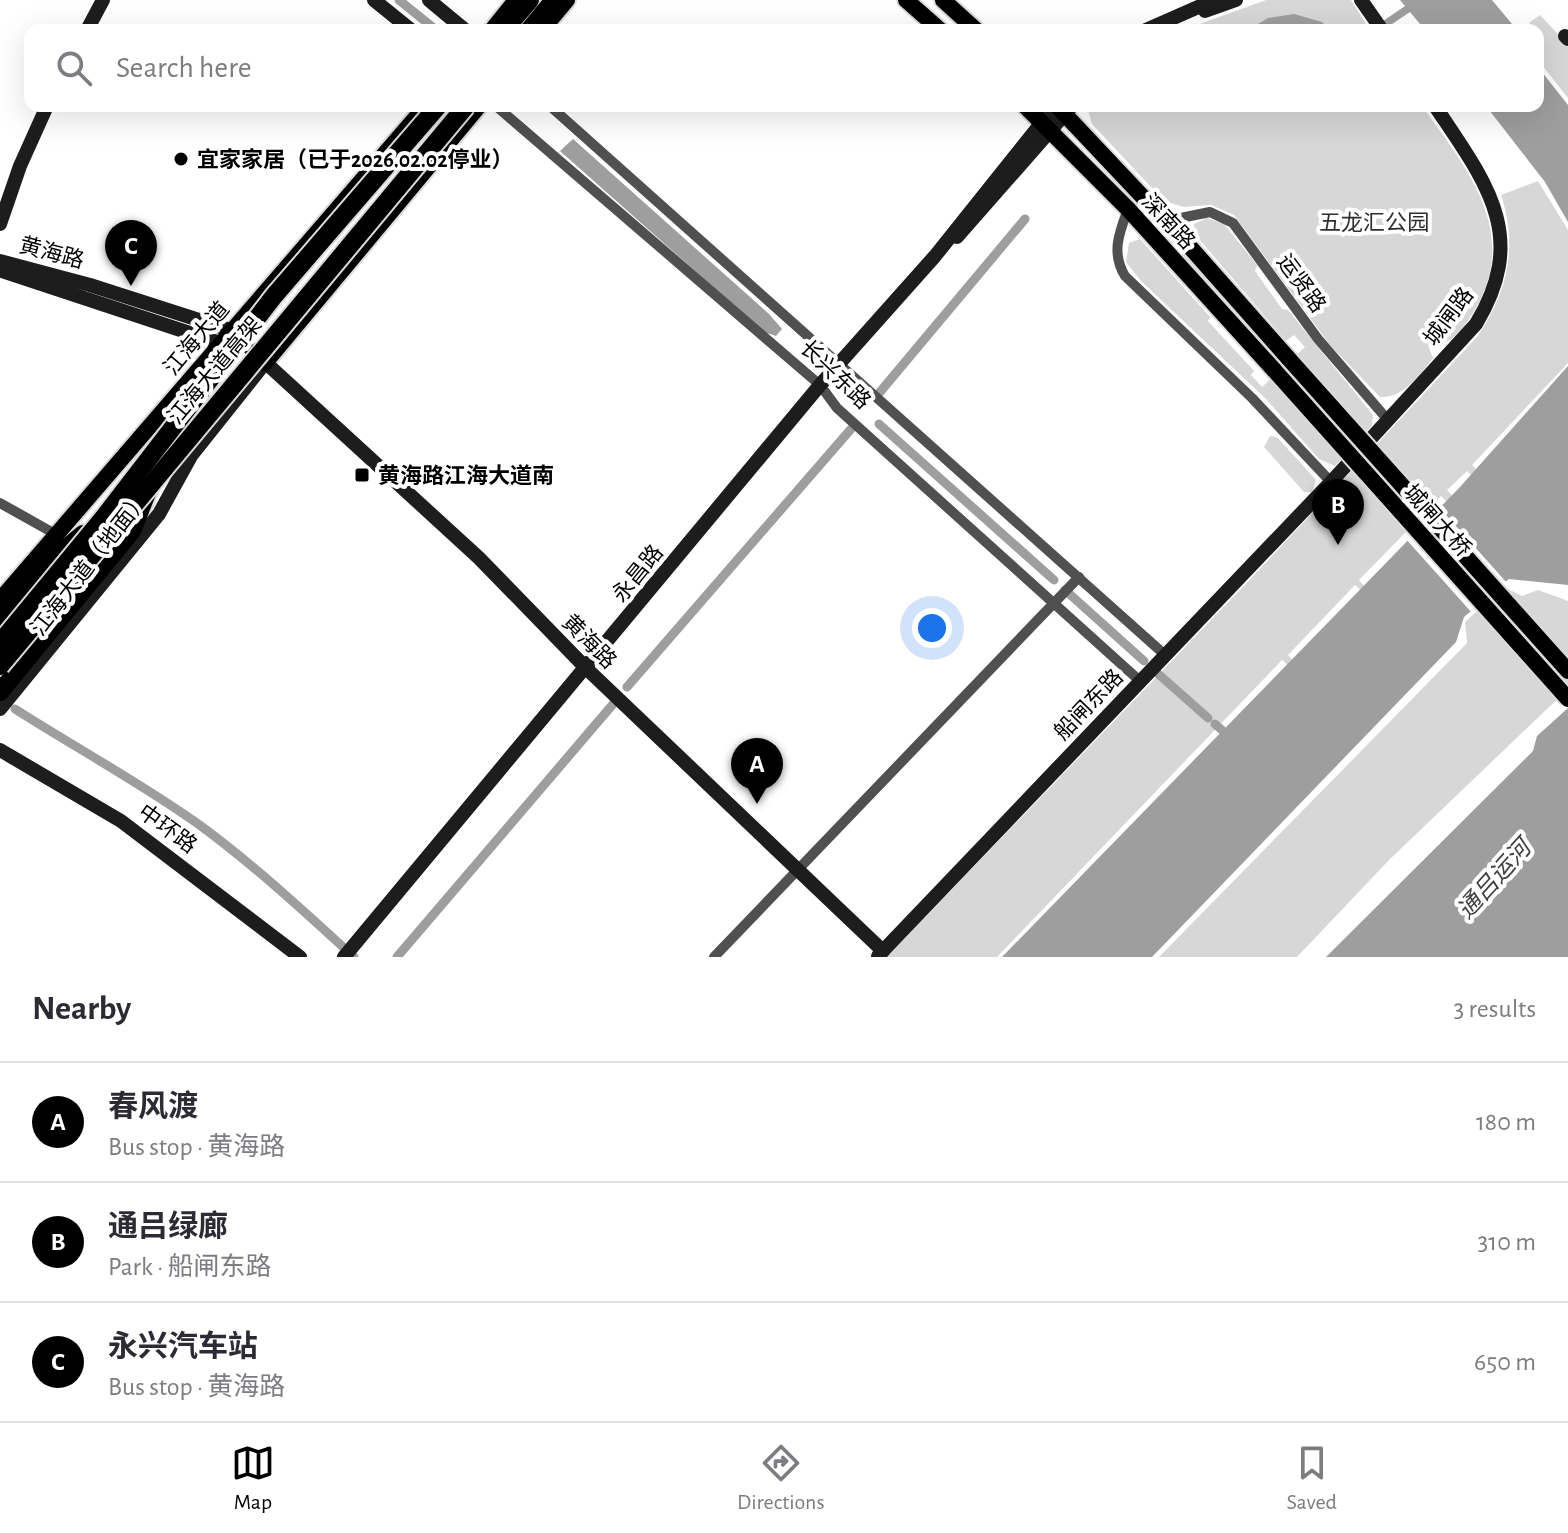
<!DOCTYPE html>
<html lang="en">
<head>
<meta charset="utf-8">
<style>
	:root { --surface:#fff; --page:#f2f2f3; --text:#2b2b33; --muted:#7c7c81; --line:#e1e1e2; --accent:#000 }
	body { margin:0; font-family:"Alegreya Sans","Noto Sans SC",sans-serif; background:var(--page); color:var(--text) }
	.you { position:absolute; left:932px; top:628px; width:28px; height:28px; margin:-20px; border:6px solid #fff; border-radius:50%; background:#1a73e8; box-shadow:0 0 0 12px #1a73e833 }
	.badge { display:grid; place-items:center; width:52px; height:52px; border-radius:50%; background:var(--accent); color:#fff; font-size:26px; font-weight:700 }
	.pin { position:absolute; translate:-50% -66px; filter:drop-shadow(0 2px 4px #0008) }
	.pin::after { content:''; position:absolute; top:42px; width:28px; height:24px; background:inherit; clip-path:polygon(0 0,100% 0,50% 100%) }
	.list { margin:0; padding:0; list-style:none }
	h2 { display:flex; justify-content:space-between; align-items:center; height:104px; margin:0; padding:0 32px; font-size:34px }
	h2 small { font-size:26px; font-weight:400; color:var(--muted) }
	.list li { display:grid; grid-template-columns:52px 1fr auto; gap:24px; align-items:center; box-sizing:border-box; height:120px; padding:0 32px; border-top:2px solid var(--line) }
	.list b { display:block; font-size:30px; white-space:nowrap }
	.list p { margin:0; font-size:26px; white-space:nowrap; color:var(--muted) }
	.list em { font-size:26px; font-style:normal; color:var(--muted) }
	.icon { flex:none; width:44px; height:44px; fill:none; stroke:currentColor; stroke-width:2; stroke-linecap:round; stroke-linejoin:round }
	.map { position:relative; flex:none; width:1568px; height:957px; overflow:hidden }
	.search { position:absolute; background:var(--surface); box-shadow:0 8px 32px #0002; left:24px; right:24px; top:24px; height:88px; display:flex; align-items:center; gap:20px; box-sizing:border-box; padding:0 28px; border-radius:16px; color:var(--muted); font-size:30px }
	.sheet { height:464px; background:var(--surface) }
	nav { display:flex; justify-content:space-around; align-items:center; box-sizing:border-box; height:112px; border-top:2px solid var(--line); background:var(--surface); font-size:22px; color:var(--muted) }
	nav a { display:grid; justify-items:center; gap:4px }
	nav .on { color:var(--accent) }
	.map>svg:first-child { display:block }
</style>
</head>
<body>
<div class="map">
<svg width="1568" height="957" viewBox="0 0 1568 957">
	<rect width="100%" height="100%" fill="#fff"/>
	<!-- green -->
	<g fill="#d7d7d7">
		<polygon points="1266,0 1351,0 1370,30 1183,30"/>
		<polygon points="1540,15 1568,45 1568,98 1538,60 1543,42 1538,30 1529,23"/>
		<path d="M1087 106H1422C1466 167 1520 231 1476 308 1469 320 1457 339 1443 343L1436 339 1428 345 1433 358C1420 375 1402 399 1380 397L1330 345 1234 215 1211 205 1184 207 1164 201 1092 124Z"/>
		<path d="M1538 181 1568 230V363L1472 465 1478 471 1477 481 1467 471 1447 490 1457 501 1447 502 1441 496 1359 580 1366 588 1367 596 1355 585 1288 655 1301 668 1292 669 1282 660 997 957H887L1241 589 1477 337C1508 292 1518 247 1501 195Z"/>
		<polygon points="1207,218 1224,224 1257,265 1255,271 1282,309 1288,310 1373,415 1372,426 1335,466 1319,459 1266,399 1141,281 1126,262 1129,243 1140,239 1210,317 1208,321 1254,371 1251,375 1262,387 1305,347 1294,335 1286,341 1194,233 1194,224"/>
		<polygon points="1181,247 1284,363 1279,367 1176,252"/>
		<polygon points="1270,436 1278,438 1316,480 1312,492 1304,492 1264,447"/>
		<polygon points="1504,587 1522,596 1538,590 1568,601 1568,689 1390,859 1297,957 1159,957 1467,643 1465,622"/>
	</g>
	<!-- water -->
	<g fill="#9e9e9e">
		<polygon points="1400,0 1492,0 1517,30 1425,30 1410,12 1383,30 1370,30 1405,6"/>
		<polygon points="1294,14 1322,22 1330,30 1248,30 1268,18"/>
		<polygon points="1538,67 1568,105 1568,222 1545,182 1486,106 1538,106"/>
		<polygon points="573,139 769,314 782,329 776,336 764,332 560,151"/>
		<polygon points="1568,366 1568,585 1509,579 1464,617 1456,642 1152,957 1002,957 1460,487"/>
		<polygon points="1568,708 1568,957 1326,957 1533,751 1537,736"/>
	</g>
	<!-- pier -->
	<polygon fill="#fff" points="1437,505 1508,584 1473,614 1405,538"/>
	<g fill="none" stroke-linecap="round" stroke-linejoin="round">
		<!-- canal -->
		<g stroke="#9e9e9e" stroke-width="9">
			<polyline points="399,0 436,30"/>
			<polyline points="880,392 1025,219"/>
			<polyline points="879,424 1054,580"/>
			<polyline points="1065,590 1144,661"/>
			<polyline points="1156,672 1208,718"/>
			<polyline points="627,687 851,429"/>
			<path d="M15 709C76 748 141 783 201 826 255 866 305 912 354 957"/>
			<polyline points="1215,724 1224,732"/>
			<polyline points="397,957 614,703"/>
		</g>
		<defs>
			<g id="primary">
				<polyline points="906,0 940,30"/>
				<polyline points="943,0 976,30"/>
				<polyline points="492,30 516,0"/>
				<polyline points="542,30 567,0"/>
				<polyline points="1025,106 1128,209 1275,371"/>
				<polyline points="1057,106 1190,247 1289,359"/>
				<polyline points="265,363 479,106"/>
				<polyline points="0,600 425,107"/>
			</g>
			<g id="highway">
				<polyline points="504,30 530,0"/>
				<polyline points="529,30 554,0"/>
				<polyline points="0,620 45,565 83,534"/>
				<polyline points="0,692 132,531 147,493"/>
			</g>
		</defs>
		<!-- primary casing -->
		<use href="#primary" stroke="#dbdbdb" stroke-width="20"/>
		<!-- highway casing -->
		<use href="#highway" stroke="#dbdbdb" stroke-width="22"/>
		<!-- street -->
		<g stroke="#505050" stroke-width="10">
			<polyline points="496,106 820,385 837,408 1140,681"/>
			<polyline points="550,106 1164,654"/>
			<path d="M1128 209C1119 233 1111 253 1125 276L1252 398 1331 482"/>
			<polyline points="1166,221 1210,212 1233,223 1318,339 1387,419"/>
			<polyline points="0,503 57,535"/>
			<polyline points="714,957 1079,577"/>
		</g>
		<!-- secondary -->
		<g stroke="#1d1d1d" stroke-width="14">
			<polyline points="374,0 411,30"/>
			<polyline points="429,0 465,30"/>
			<polyline points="1361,0 1382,30"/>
			<polyline points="1205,11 1236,0"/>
			<polyline points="87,30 103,0"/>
			<polyline points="1146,30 1214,0"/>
			<polyline points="1565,36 1568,39"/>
			<polyline points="0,224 20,166 47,106"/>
			<polyline points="957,237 1072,106"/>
			<polyline points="0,261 90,285 230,330 479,558 587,669 883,951"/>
			<polyline points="2,271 229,346"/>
			<polyline points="0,709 159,514 191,456 265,363"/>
			<polyline points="0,750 121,821 300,957"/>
			<path d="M878 956 1331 482 1476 324C1530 235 1485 181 1435 106"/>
			<polyline points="344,957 820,385 935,256 1055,106"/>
		</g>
		<!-- primary -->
		<use href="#primary" stroke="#000" stroke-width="16"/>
		<!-- highway -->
		<use href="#highway" stroke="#000" stroke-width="18"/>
		<defs>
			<g id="primary-bridge">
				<polyline points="1289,359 1568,671"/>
				<polyline points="1275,371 1568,699"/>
			</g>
			<g id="highway-bridge">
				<polyline points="0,643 104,517 274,296 438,106"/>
				<polyline points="0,666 466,106"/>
			</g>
		</defs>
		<!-- primary-bridge casing -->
		<use href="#primary-bridge" stroke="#dbdbdb" stroke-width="20" stroke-linecap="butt"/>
		<!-- highway-bridge casing -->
		<use href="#highway-bridge" stroke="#dbdbdb" stroke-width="22" stroke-linecap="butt"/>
		<!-- primary-bridge -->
		<use href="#primary-bridge" stroke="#000" stroke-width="16"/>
		<!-- highway-bridge -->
		<use href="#highway-bridge" stroke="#000" stroke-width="18"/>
	</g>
	<!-- markers -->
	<g fill="#000" stroke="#fff" stroke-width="3">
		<circle cx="181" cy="159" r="8"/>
		<rect x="354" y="467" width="16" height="16" rx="4"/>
	</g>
	<g text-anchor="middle" stroke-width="8" stroke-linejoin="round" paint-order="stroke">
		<!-- poi labels -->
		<g font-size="22" font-weight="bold" fill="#000" stroke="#fff" text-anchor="start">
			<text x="197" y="167">宜家家居（已于2026.02.02停业）</text>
			<text x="378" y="483">黄海路江海大道南</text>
		</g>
		<!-- street labels -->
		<g font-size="22" fill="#000" stroke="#fff">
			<text transform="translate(1169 221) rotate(47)" y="8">深南路</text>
			<text transform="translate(52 252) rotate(15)" y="8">黄海路</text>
			<text transform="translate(1302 283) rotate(54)" y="8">运贤路</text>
			<text transform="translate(1448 316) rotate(-53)" y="8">城闸路</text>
			<text transform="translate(196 338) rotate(-50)" y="8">江海大道</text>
			<text transform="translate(214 370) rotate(-50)" y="8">江海大道高架</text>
			<text transform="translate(836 374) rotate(44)" y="8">长兴东路</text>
			<text transform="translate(1438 520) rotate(48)" y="8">城闸大桥</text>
			<text transform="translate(89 563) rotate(-52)" y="8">江海大道（地面）</text>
			<text transform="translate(637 573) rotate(-51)" y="8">永昌路</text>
			<text transform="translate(590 641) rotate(45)" y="8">黄海路</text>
			<text transform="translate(1088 704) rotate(-46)" y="8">船闸东路</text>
			<text transform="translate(168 828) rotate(36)" y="8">中环路</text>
		</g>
		<!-- park labels -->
		<g font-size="22" fill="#2e2e2e" stroke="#fff">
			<text x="1374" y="230">五龙汇公园</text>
		</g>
		<!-- water labels -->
		<g font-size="24" font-style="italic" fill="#3f3f3f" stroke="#fff">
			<text transform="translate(1494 879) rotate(-48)" y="8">通吕运河</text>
		</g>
	</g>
</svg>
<div class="you"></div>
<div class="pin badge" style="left:757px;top:804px">A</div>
<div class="pin badge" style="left:1338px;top:545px">B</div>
<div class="pin badge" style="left:131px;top:286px">C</div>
<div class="search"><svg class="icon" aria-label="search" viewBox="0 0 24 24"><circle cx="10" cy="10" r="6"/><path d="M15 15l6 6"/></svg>Search here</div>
</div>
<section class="sheet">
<h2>Nearby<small>3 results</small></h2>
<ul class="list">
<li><span class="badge">A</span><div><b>春风渡</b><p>Bus stop · 黄海路</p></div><em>180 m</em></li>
<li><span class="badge">B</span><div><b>通吕绿廊</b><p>Park · 船闸东路</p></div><em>310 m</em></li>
<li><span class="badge">C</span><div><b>永兴汽车站</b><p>Bus stop · 黄海路</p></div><em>650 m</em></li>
</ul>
</section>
<nav>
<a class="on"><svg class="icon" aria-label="map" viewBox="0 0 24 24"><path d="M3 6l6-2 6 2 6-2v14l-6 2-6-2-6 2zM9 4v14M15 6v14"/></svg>Map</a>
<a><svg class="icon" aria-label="directions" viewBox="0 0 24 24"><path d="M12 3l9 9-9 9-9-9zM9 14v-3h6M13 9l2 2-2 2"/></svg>Directions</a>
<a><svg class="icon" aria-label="saved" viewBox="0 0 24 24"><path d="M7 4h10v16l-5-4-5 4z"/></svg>Saved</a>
</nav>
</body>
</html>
